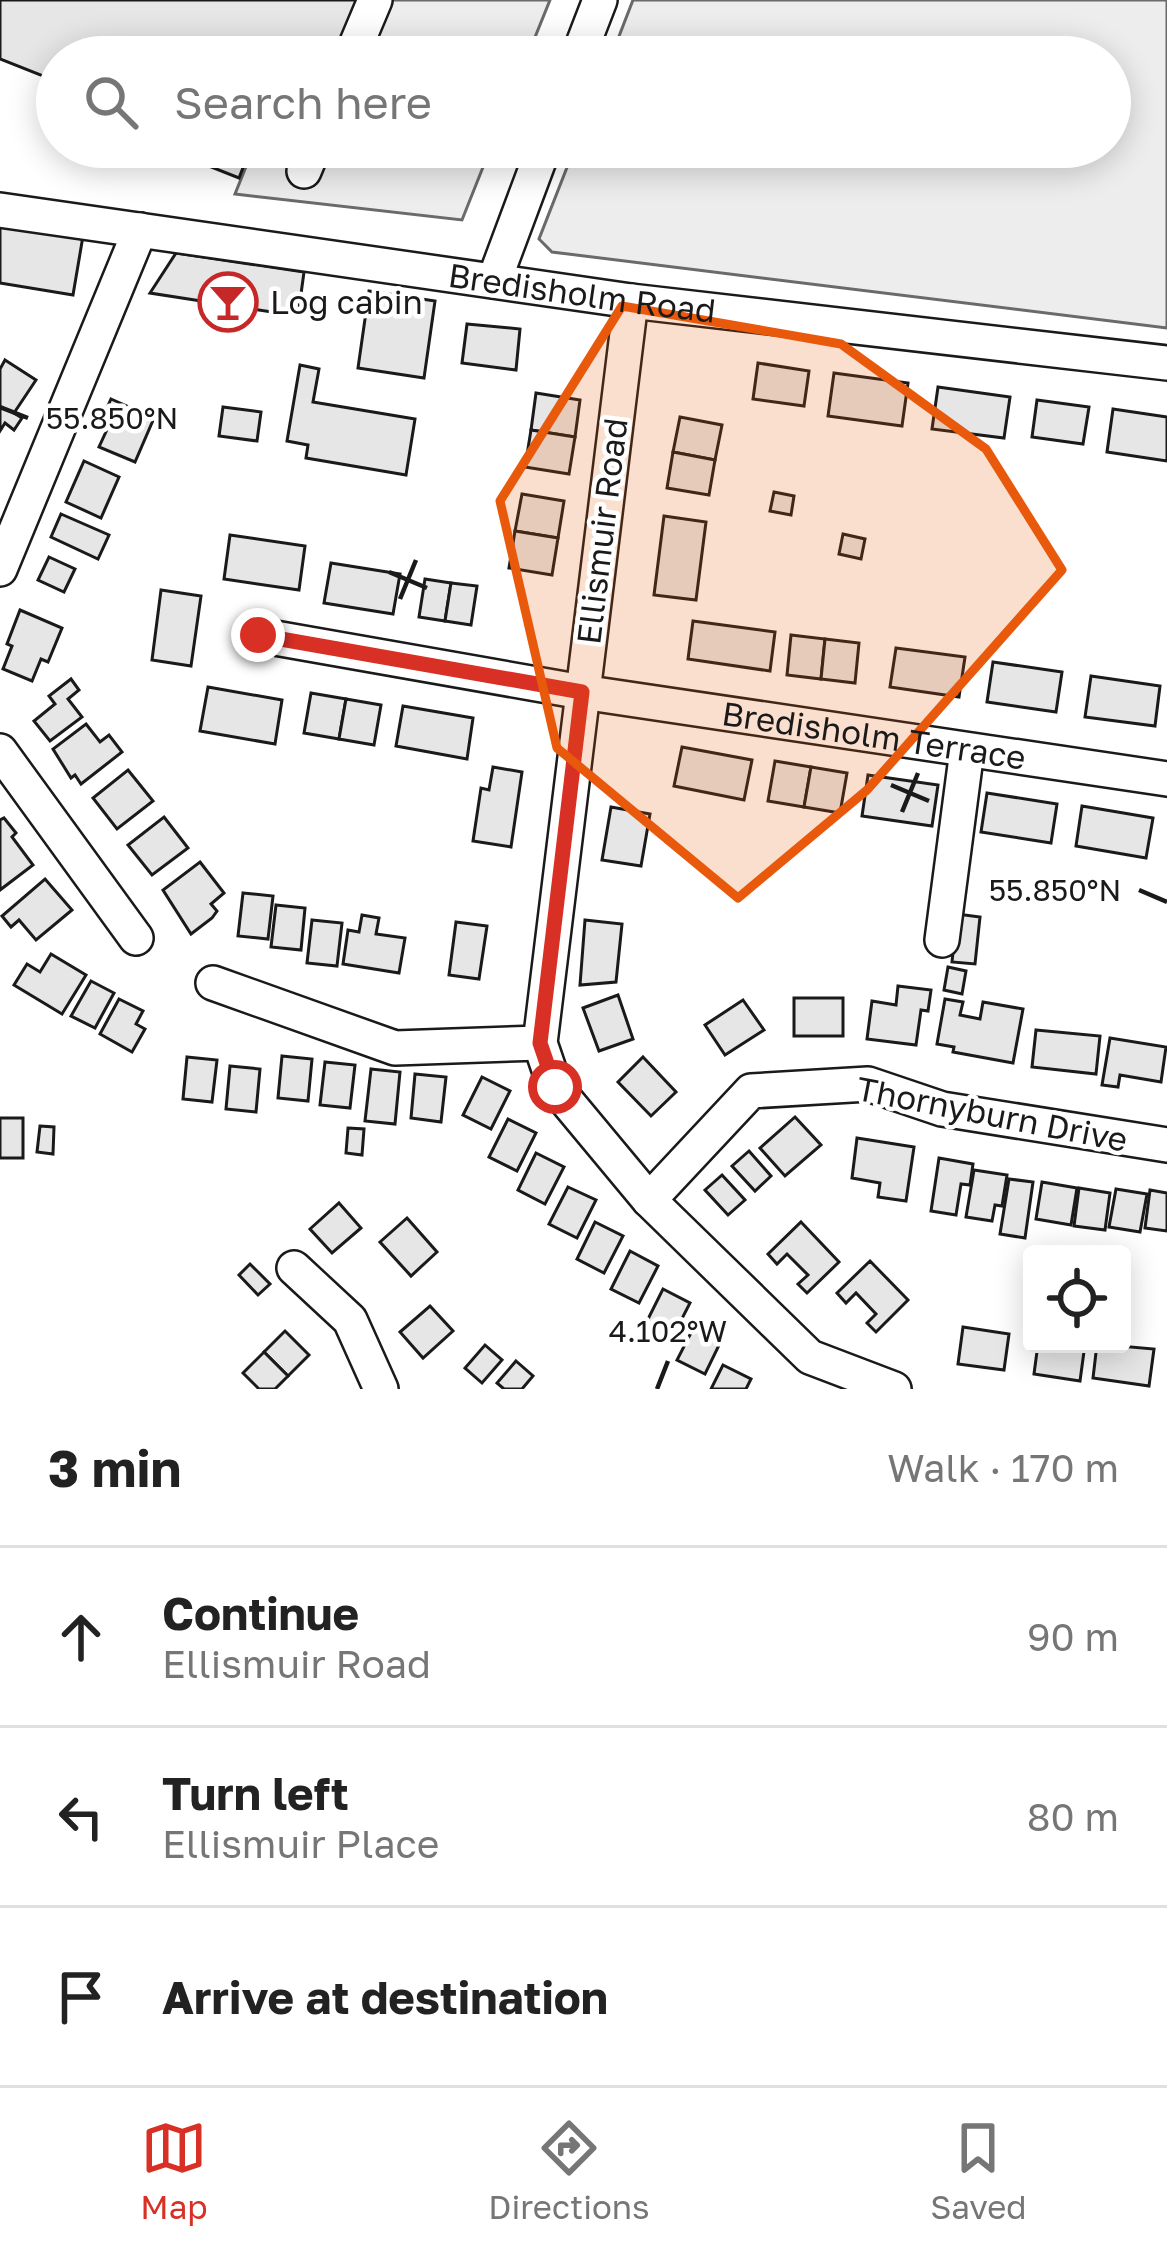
<!DOCTYPE html>
<html lang="en">
<head>
<meta charset="utf-8">
<style>
	:root { --surface:#fff; --page:#f6f6f6; --text:#222; --muted:#767676; --line:#e0e0e0; --accent:#d93025 }
	body { margin:0; font-family:"Golos Text",sans-serif; background:var(--page); color:var(--text) }
	.controls { position:absolute; right:36px; bottom:36px; display:grid; overflow:hidden; border-radius:12px; box-shadow:0 6px 30px #0003 }
	.controls button { width:108px; height:108px; display:grid; place-items:center; padding:0; border:0; border-bottom:3px solid var(--line); background:var(--surface); color:var(--text); font:60px sans-serif }
	.stop { position:absolute; width:36px; height:36px; margin:-27px; border:9px solid #d93025; border-radius:50%; background:#fff }
	.stop.end { background:#d93025; border-color:#fff; box-shadow:0 3px 12px #0008 }
	.list { margin:0; padding:0; list-style:none }
	h2 { display:flex; justify-content:space-between; align-items:center; height:156px; margin:0; padding:0 48px; font-size:51px }
	h2 small { font-size:39px; font-weight:400; color:var(--muted) }
	.list li { display:grid; grid-template-columns:78px 1fr auto; gap:36px; align-items:center; box-sizing:border-box; height:180px; padding:0 48px; border-top:3px solid var(--line) }
	.list b { display:block; font-size:45px; white-space:nowrap }
	.list p { margin:0; font-size:39px; white-space:nowrap; color:var(--muted) }
	.list em { font-size:39px; font-style:normal; color:var(--muted) }
	.icon { flex:none; width:66px; height:66px; fill:none; stroke:currentColor; stroke-width:2; stroke-linecap:round; stroke-linejoin:round }
	.map { position:relative; flex:none; width:1167px; height:1389px; overflow:hidden }
	.search { position:absolute; background:var(--surface); box-shadow:0 6px 30px #0003; left:36px; right:36px; top:36px; height:132px; display:flex; align-items:center; gap:30px; box-sizing:border-box; padding:0 42px; border-radius:66px; color:var(--muted); font-size:45px }
	.sheet { height:696px; background:var(--surface) }
	nav { display:flex; justify-content:space-around; align-items:center; box-sizing:border-box; height:168px; border-top:3px solid var(--line); background:var(--surface); font-size:33px; color:var(--muted) }
	nav a { display:grid; justify-items:center; gap:6px }
	nav .on { color:var(--accent) }
	.map>svg:first-child { display:block }
</style>
</head>
<body>
<div class="map">
<svg width="1167" height="1389" viewBox="0 0 1167 1389">
	<rect width="100%" height="100%" fill="#fff"/>
	<!-- built -->
	<g fill="#ededed" stroke="#6a6a6a" stroke-width="3">
		<polygon points="386,0 550,0 527,57 361,57"/>
		<polygon points="633,0 1167,0 1167,328 552,252 539,239 575,147 1110,147 1110,57 611,57"/>
		<polygon points="254,147 491,147 462,220 235,194"/>
	</g>
	<!-- building -->
	<g fill="#e6e6e6" stroke="#1a1a1a" stroke-width="3">
		<polygon points="0,0 367,0 344,57 145,57 100,39 93,57 64,53 57,57 53,80 0,59"/>
		<polygon points="208,147 251,147 239,178 201,163"/>
		<polygon points="0,222 83,236 73,295 0,283"/>
		<polygon points="176,253 304,272 298,316 150,293"/>
		<polygon points="369,291 435,301 424,378 358,368"/>
		<polygon points="467,324 520,329 516,370 462,363"/>
		<polygon points="5,360 36,380 14,413 22,418 14,430 5,423 0,431 0,369"/>
		<polygon points="758,363 809,371 804,406 753,399"/>
		<polygon points="300,365 319,369 313,402 415,419 406,475 306,458 308,445 287,441"/>
		<polygon points="834,373 908,383 902,426 828,416"/>
		<polygon points="938,387 1010,397 1004,438 932,429"/>
		<polygon points="536,393 580,400 575,437 531,430"/>
		<polygon points="111,399 154,418 135,462 99,447 110,423 102,419"/>
		<polygon points="1037,400 1089,407 1083,444 1032,437"/>
		<polygon points="223,407 261,412 257,441 219,436"/>
		<polygon points="1113,409 1167,417 1167,461 1107,452"/>
		<polygon points="680,417 722,425 715,460 673,452"/>
		<polygon points="531,430 575,437 569,474 525,467"/>
		<polygon points="673,452 715,460 709,495 667,488"/>
		<polygon points="84,461 119,477 101,518 66,502"/>
		<polygon points="774,492 794,496 791,515 770,511"/>
		<polygon points="522,494 564,501 558,538 515,531"/>
		<polygon points="61,514 109,535 98,559 51,537"/>
		<polygon points="664,516 706,522 696,600 654,595"/>
		<polygon points="515,531 558,538 552,575 509,568"/>
		<polygon points="843,534 865,539 861,559 839,554"/>
		<polygon points="230,535 305,546 299,590 224,579"/>
		<polygon points="49,557 75,569 64,592 38,580"/>
		<polygon points="331,563 400,574 393,614 324,603"/>
		<polygon points="425,579 451,583 445,621 419,617"/>
		<polygon points="451,583 477,586 471,625 445,621"/>
		<polygon points="161,590 201,596 191,666 152,660"/>
		<polygon points="20,610 62,628 48,662 41,659 32,681 3,669 12,646 7,644"/>
		<polygon points="693,621 775,632 770,671 688,659"/>
		<polygon points="791,635 825,639 821,679 787,675"/>
		<polygon points="825,639 859,643 855,683 821,679"/>
		<polygon points="896,648 965,657 959,697 890,687"/>
		<polygon points="993,662 1062,672 1056,712 987,702"/>
		<polygon points="1091,676 1160,686 1155,726 1085,717"/>
		<polygon points="71,679 79,690 68,699 82,717 50,741 34,721 55,704 49,696"/>
		<polygon points="208,687 282,700 275,744 200,731"/>
		<polygon points="311,693 346,699 339,739 304,733"/>
		<polygon points="346,699 381,705 374,745 339,739"/>
		<polygon points="403,706 473,718 467,759 396,746"/>
		<polygon points="86,724 100,742 109,735 122,752 81,784 75,775 71,778 53,749"/>
		<polygon points="682,747 752,760 744,800 674,786"/>
		<polygon points="775,761 811,767 804,807 768,801"/>
		<polygon points="493,767 522,772 511,847 473,841 481,788 489,790"/>
		<polygon points="811,767 847,773 840,813 804,807"/>
		<polygon points="128,770 153,801 117,829 93,798"/>
		<polygon points="868,775 938,785 932,826 862,816"/>
		<polygon points="987,793 1057,804 1051,843 981,832"/>
		<polygon points="1082,806 1153,818 1146,858 1076,846"/>
		<polygon points="611,807 650,814 641,866 602,860"/>
		<polygon points="164,817 188,848 152,875 128,845"/>
		<polygon points="4,818 16,833 12,837 33,865 0,890 0,820"/>
		<polygon points="200,862 224,893 211,904 217,911 212,918 191,934 163,890"/>
		<polygon points="45,879 72,910 36,940 19,920 11,927 2,916"/>
		<polygon points="243,893 273,896 268,939 238,936"/>
		<polygon points="276,905 305,908 301,950 271,947"/>
		<polygon points="957,914 980,917 975,964 952,962"/>
		<polygon points="362,915 379,918 376,934 405,938 399,973 343,964 348,930 359,932"/>
		<polygon points="312,920 342,923 337,966 307,963"/>
		<polygon points="585,920 622,924 616,982 580,985"/>
		<polygon points="456,922 487,926 479,979 449,975"/>
		<polygon points="51,954 86,975 62,1014 14,985 27,964 40,972"/>
		<polygon points="948,967 966,971 962,994 944,990"/>
		<polygon points="91,981 114,993 95,1028 71,1016"/>
		<polygon points="898,986 931,990 928,1011 921,1010 916,1045 867,1039 872,1001 896,1005"/>
		<polygon points="618,995 633,1039 599,1051 583,1008"/>
		<rect x="794" y="998" width="49" height="38"/>
		<polygon points="119,999 143,1011 136,1024 145,1029 132,1052 100,1034"/>
		<polygon points="945,999 963,1002 960,1015 980,1019 983,1002 1023,1009 1013,1063 953,1052 954,1047 937,1044"/>
		<polygon points="743,1000 764,1030 725,1055 705,1025"/>
		<polygon points="1036,1030 1100,1036 1096,1074 1032,1067"/>
		<polygon points="1110,1038 1166,1047 1161,1082 1120,1075 1118,1087 1102,1085"/>
		<polygon points="282,1056 312,1059 308,1101 278,1098"/>
		<polygon points="187,1057 217,1060 212,1102 183,1099"/>
		<polygon points="643,1057 676,1092 651,1116 618,1082"/>
		<polygon points="325,1062 355,1065 350,1108 320,1105"/>
		<polygon points="230,1066 260,1069 256,1112 226,1109"/>
		<polygon points="371,1069 400,1072 395,1124 365,1121"/>
		<polygon points="415,1074 446,1077 441,1122 411,1118"/>
		<polygon points="482,1077 510,1091 491,1129 463,1115"/>
		<polygon points="795,1117 821,1145 785,1176 760,1148"/>
		<rect x="0" y="1118" width="23" height="40"/>
		<polygon points="508,1119 536,1133 517,1171 489,1157"/>
		<polygon points="40,1126 54,1127 53,1154 37,1152"/>
		<polygon points="348,1128 364,1129 362,1155 346,1153"/>
		<polygon points="857,1138 914,1147 906,1201 878,1197 880,1183 852,1178"/>
		<polygon points="749,1151 771,1176 755,1191 732,1166"/>
		<polygon points="536,1153 564,1167 545,1204 518,1190"/>
		<polygon points="939,1158 973,1164 970,1185 961,1184 956,1215 931,1211"/>
		<polygon points="974,1170 1007,1175 1002,1206 995,1205 992,1221 966,1217"/>
		<polygon points="722,1175 745,1200 728,1215 705,1190"/>
		<polygon points="1009,1179 1033,1182 1025,1238 1000,1234"/>
		<polygon points="1042,1182 1077,1188 1071,1225 1036,1219"/>
		<polygon points="568,1187 596,1200 577,1238 549,1224"/>
		<polygon points="1079,1188 1110,1193 1105,1230 1074,1226"/>
		<polygon points="1116,1189 1147,1194 1140,1232 1109,1227"/>
		<polygon points="1150,1190 1167,1193 1167,1231 1145,1228"/>
		<polygon points="339,1203 361,1228 332,1253 310,1229"/>
		<polygon points="407,1218 437,1252 411,1276 380,1242"/>
		<polygon points="595,1222 623,1236 604,1273 577,1259"/>
		<polygon points="801,1222 839,1262 807,1293 798,1284 808,1275 787,1254 777,1264 768,1254"/>
		<polygon points="630,1251 658,1266 639,1303 611,1289"/>
		<polygon points="870,1261 908,1300 876,1332 867,1323 876,1314 856,1293 846,1303 837,1293"/>
		<polygon points="250,1264 270,1284 258,1295 239,1275"/>
		<polygon points="663,1289 690,1303 671,1340 644,1327"/>
		<polygon points="430,1306 453,1331 423,1358 400,1332"/>
		<polygon points="696,1323 723,1337 705,1374 677,1360"/>
		<polygon points="963,1327 1009,1334 1004,1370 958,1364"/>
		<polygon points="285,1331 309,1355 288,1376 264,1352"/>
		<polygon points="1038,1344 1085,1344 1080,1381 1034,1374"/>
		<polygon points="1097,1344 1154,1349 1149,1386 1093,1378"/>
		<polygon points="485,1345 502,1360 482,1383 465,1368"/>
		<polygon points="264,1352 288,1376 275,1389 259,1389 243,1373"/>
		<polygon points="516,1361 533,1376 522,1389 504,1389 497,1383"/>
		<polygon points="723,1365 751,1379 746,1389 711,1389"/>
	</g>
	<g fill="none" stroke-linecap="round" stroke-linejoin="round">
		<defs>
			<g id="minor">
				<polyline points="351,57 375,0"/>
				<polyline points="578,57 600,0"/>
				<polyline points="304,171 314,147"/>
				<path id="s1" d="M0 210 631 301 1167 363"/>
				<polyline points="494,281 544,147"/>
				<polyline points="631,301 540,1043 555,1087 649,1200 810,1357 894,1389"/>
				<polyline points="0,569 140,230"/>
				<path id="s2" d="M258 635 582 692 1167 779"/>
				<polyline points="0,751 136,938"/>
				<polyline points="942,940 967,750"/>
				<polyline points="213,983 395,1048 540,1043"/>
				<polyline points="649,1200 751,1091 868,1084 942,1109 1167,1145"/>
				<polyline points="294,1268 350,1320 381,1389"/>
			</g>
		</defs>
		<!-- minor casing -->
		<use href="#minor" stroke="#1a1a1a" stroke-width="38"/>
		<!-- minor -->
		<use href="#minor" stroke="#fff" stroke-width="33"/>
	</g>
	<g fill="none" stroke-linecap="round" stroke-linejoin="round">
		<!-- route -->
		<polyline stroke="#d93025" stroke-width="15" points="258,635 582,692 540,1043 555,1087"/>
	</g>
	<!-- marked area -->
	<path fill="#e8590c" fill-opacity="0.2" stroke="#e8590c" stroke-width="9" stroke-linejoin="round" d="M622 306 841 344 986 449 1062 570 867 790 738 898 557 748 500 501Z"/>
	<!-- ticks -->
	<path fill="none" stroke="#1a1a1a" stroke-width="4.5" d="M0 407 28 418M389 572 427 588M400 599 416 560M891 785 929 801M902 812 918 773M1139 890 1167 902M657 1389 668 1361"/>
	<!-- icons -->
	<defs>
		<symbol id="bar-ring" viewBox="-11 -11 22 22"><circle r="9.5" fill="#fff" stroke="#c62828" stroke-width="1.5"/><path d="M-6-5H6L.8 .8V4.5H3.5V6h-7V4.5H-.8V.8Z" fill="#c62828"/></symbol>
	</defs>
	<g fill-rule="evenodd">
		<use href="#bar-ring" x="195" y="269" width="66" height="66"/>
	</g>
	<g text-anchor="middle" stroke-width="9" stroke-linejoin="round" paint-order="stroke">
		<!-- street labels -->
		<g font-size="33" fill="#1a1a1a" stroke="#fff">
			<text dy="12" stroke="none"><textPath href="#s1" startOffset="588">Bredisholm Road</textPath></text>
			<text transform="translate(602 531) rotate(-83)" y="12">Ellismuir Road</text>
			<text dy="12" stroke="none"><textPath href="#s2" startOffset="624">Bredisholm Terrace</textPath></text>
			<text transform="translate(992 1114) rotate(11)" y="12">Thornyburn Drive</text>
		</g>
		<!-- poi labels -->
		<g font-size="33" fill="#1a1a1a" stroke="#fff" text-anchor="start">
			<text x="270" y="314">Log cabin</text>
		</g>
	</g>
	<g font-size="30" text-anchor="middle" fill="#1a1a1a" stroke="#fff" stroke-width="9" stroke-linejoin="round" paint-order="stroke">
		<text x="112" y="429">55.850°N</text>
		<text x="1055" y="901">55.850°N</text>
		<text x="668" y="1342">4.102°W</text>
	</g>
</svg>
<div class="controls">
<button><svg class="icon" aria-label="locate" viewBox="0 0 24 24"><circle cx="12" cy="12" r="6"/><path d="M12 2v4M12 18v4M2 12h4M18 12h4"/></svg></button>
</div>
<div class="stop" style="left:555px;top:1087px"></div>
<div class="stop end" style="left:258px;top:635px"></div>
<div class="search"><svg class="icon" aria-label="search" viewBox="0 0 24 24"><circle cx="10" cy="10" r="6"/><path d="M15 15l6 6"/></svg>Search here</div>
</div>
<section class="sheet">
<h2>3 min<small>Walk · 170 m</small></h2>
<ul class="list">
<li><svg class="icon" aria-label="ahead" viewBox="0 0 24 24"><path d="M12 20V5M6 11l6-6 6 6"/></svg><div><b>Continue</b><p>Ellismuir Road</p></div><em>90 m</em></li>
<li><svg class="icon" aria-label="left" viewBox="0 0 24 24"><path d="M17 20v-9H6M10 6l-5 5 5 5"/></svg><div><b>Turn left</b><p>Ellismuir Place</p></div><em>80 m</em></li>
<li><svg class="icon" aria-label="arrive" viewBox="0 0 24 24"><path d="M6 21V4h12l-3 4 3 4H6"/></svg><div><b>Arrive at destination</b></div></li>
</ul>
</section>
<nav>
<a class="on"><svg class="icon" aria-label="map" viewBox="0 0 24 24"><path d="M3 6l6-2 6 2 6-2v14l-6 2-6-2-6 2zM9 4v14M15 6v14"/></svg>Map</a>
<a><svg class="icon" aria-label="directions" viewBox="0 0 24 24"><path d="M12 3l9 9-9 9-9-9zM9 14v-3h6M13 9l2 2-2 2"/></svg>Directions</a>
<a><svg class="icon" aria-label="saved" viewBox="0 0 24 24"><path d="M7 4h10v16l-5-4-5 4z"/></svg>Saved</a>
</nav>
</body>
</html>
